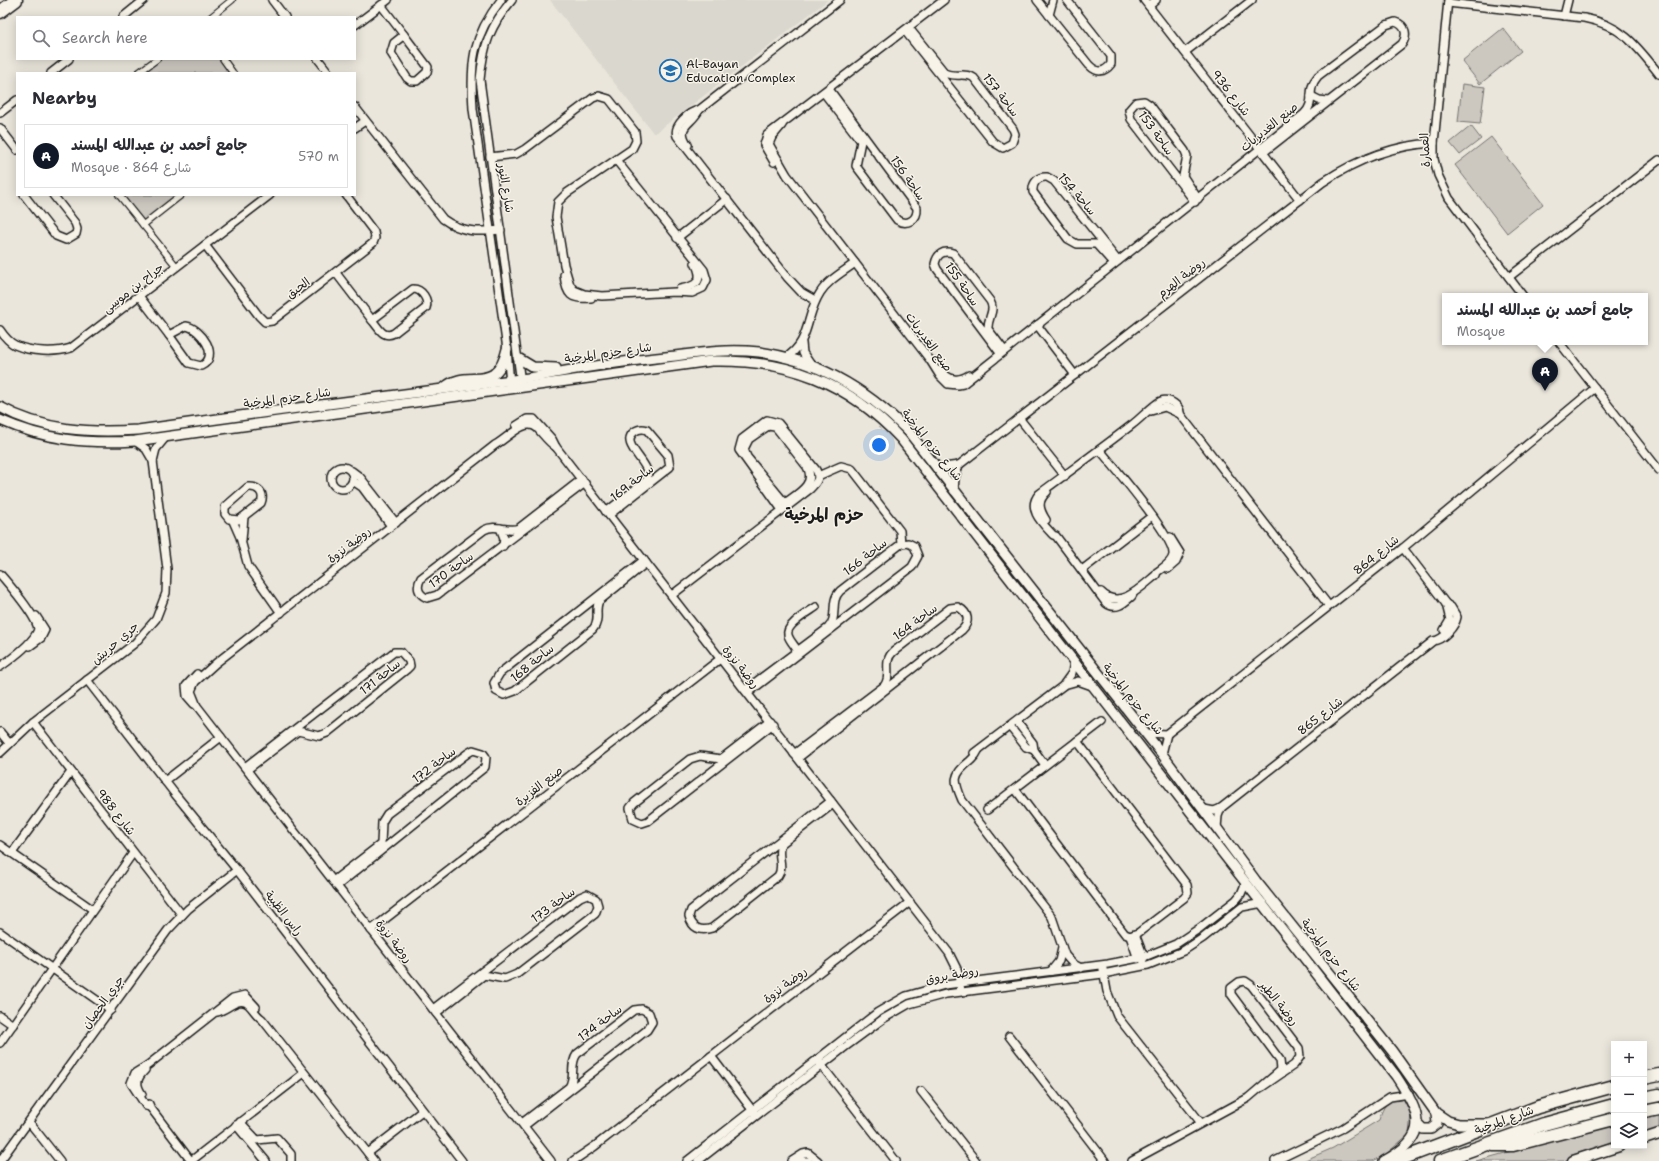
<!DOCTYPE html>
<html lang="en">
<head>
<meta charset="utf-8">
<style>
	:root { --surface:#fff; --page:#f2f2f3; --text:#2b2b33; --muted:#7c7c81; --line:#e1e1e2; --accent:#111827 }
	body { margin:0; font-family:"Shantell Sans","Playpen Sans Arabic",sans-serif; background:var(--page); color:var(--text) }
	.controls { position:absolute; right:12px; bottom:12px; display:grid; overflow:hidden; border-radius:0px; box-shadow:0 2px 10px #0003 }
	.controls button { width:36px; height:36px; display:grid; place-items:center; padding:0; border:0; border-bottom:1px solid var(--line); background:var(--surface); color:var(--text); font:20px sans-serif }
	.you { position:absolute; left:879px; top:445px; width:14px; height:14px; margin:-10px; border:3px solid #fff; border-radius:50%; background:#1a73e8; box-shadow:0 0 0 6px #1a73e833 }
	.badge { display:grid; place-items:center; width:26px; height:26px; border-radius:50%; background:var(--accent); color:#fff; font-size:13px; font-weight:700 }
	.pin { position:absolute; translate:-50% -33px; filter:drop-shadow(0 1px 2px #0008) }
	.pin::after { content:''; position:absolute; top:21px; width:14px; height:12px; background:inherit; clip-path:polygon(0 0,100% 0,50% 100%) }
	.popup { position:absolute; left:1442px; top:293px; width:206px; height:52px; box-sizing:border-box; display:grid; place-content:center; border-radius:0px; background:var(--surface); filter:drop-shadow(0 1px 3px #0005); font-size:13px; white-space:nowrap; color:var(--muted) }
	.popup b { font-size:15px; color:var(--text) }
	.popup::after { content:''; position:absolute; left:50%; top:100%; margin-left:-8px; border:8px solid transparent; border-top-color:var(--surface) }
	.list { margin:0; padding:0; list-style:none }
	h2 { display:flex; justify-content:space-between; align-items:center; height:52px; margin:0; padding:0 16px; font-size:17px }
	h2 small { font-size:13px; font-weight:400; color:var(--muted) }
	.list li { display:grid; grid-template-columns:26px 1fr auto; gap:12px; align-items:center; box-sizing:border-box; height:64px; margin:0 8px 8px; padding:0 8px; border:1px solid var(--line); border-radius:0px }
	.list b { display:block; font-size:15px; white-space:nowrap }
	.list p { margin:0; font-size:13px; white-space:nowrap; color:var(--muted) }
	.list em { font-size:13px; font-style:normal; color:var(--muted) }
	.icon { flex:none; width:22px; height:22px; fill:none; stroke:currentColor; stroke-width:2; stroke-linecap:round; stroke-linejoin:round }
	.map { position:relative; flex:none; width:1659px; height:1161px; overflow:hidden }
	.search { position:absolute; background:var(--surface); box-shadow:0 2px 10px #0003; left:16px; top:16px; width:340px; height:44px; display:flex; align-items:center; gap:10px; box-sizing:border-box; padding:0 14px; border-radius:0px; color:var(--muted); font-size:15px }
	.panel { position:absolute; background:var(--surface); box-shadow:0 2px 10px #0003; left:16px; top:72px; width:340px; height:124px; border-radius:0px }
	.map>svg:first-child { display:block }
</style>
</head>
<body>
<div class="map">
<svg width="1659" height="1161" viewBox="0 0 1659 1161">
	<rect width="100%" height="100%" fill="#eae6dc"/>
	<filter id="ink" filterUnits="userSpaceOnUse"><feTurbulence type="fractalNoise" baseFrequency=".025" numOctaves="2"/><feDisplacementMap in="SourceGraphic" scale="8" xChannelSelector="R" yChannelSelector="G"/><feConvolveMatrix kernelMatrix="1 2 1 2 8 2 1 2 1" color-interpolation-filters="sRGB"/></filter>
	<g filter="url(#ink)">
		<!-- built -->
		<polygon fill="#dad7ce" points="550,0 828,0 654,134"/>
		<!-- green -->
		<g fill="#ccc8c0" stroke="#74726e">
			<polygon points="1503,28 1521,51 1480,84 1462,61"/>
			<polygon points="161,59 219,59 230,73 143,73"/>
			<polygon points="1462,84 1485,87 1480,124 1458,122"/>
			<polygon points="1471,126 1481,139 1460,155 1450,143"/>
			<polygon points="1491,137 1543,204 1507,233 1455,165"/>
			<polygon points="123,195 178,195 144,221"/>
			<path d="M1402 1097 1411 1113 1409 1134 1385 1155 1373 1161H1303L1333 1148 1379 1120C1383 1106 1387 1100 1402 1097Z"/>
			<polygon points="1659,1113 1659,1131 1644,1135 1644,1116"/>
			<polygon points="1614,1123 1614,1144 1563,1161 1476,1161"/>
		</g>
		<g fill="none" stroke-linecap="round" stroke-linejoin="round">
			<defs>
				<g id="pedestrian">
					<polyline points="211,17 232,0"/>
					<polyline points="223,59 233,73"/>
					<polyline points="138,73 157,59"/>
					<polyline points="119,195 177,267"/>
					<polyline points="143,225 181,195"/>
				</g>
				<g id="minor">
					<polyline points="272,0 285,17"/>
					<path d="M501 0C472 37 470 63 473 109L507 349 510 384"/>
					<path d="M512 0C490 26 483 46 480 80L521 383"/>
					<path d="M1037 0 1089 65C1097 73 1104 73 1111 64V56L1067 0"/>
					<polyline points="1144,0 1300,200"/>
					<polyline points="1448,0 1434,143 1434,159 1438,175 1449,198 1523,296"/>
					<path d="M1448 3 1584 18C1622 25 1637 46 1659 74"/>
					<polyline points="381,5 404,35"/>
					<polyline points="1149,6 1156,0"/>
					<polyline points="1049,15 1053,0"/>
					<polyline points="1564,16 1568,0"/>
					<polyline points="123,17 144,0"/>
					<polyline points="355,25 388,0"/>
					<path d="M905 31 993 142 1003 148 1012 143 1015 134 1013 129 974 78C967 72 954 78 945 73L909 28"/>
					<polygon points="404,35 428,67 427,72 417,81 411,81 407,78 391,53 394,43"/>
					<polyline points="1185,52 1252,0"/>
					<polyline points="318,59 329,73"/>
					<polyline points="51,73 69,59"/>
					<path d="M824 93 861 141 856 166 897 220C907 226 918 220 917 208L829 89"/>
					<polyline points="1311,96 1319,100 1328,101"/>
					<path d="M355 107 443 219C462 233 479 232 501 230"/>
					<path d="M699 110C689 112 673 125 677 136L787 277 801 292 815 300"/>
					<polyline points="0,113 17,100"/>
					<path d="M782 125 772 137 769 144 787 175 930 360 940 376 948 384 958 385 963 384 1304 114C1317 101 1305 91 1318 76L1386 25 1395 22C1406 25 1408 35 1402 44L1264 152"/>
					<polyline points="0,128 17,150"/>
					<polyline points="355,128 365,121"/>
					<path d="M688 145C675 125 692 125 699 110L840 0"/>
					<polyline points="490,157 516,154 525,149 593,98 599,96 609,99 635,132 636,141 632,149 567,193 558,202 556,217 564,265 570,285 574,290 584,294 602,296 675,292 692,293 703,288 707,280 704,270 616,160"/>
					<polyline points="774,162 764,145 767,135 944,0"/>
					<polyline points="24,195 56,236 66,240 76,234 77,229 75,223 53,195"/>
					<polyline points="1195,202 1131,119 1129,110 1136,102 1144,101 1150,105 1185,151 1187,156 1183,176 1198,199"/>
					<polyline points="677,238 727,199"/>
					<polyline points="205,245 259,316 265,322 272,321 373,243 375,238 374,232 346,195"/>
					<path d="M1114 264 1096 244H1077L1068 239 1033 192C1032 183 1038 176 1047 177L1054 181 1118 261"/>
					<polyline points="336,273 372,320"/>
					<path d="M564 275C566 295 571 300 591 298"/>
					<polyline points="1509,277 1659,160"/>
					<path d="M413 289C422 289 429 300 426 308L394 333C383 339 379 328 372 320Z"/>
					<path d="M680 289C698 286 704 280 695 263"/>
					<polyline points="139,296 169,335"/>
					<polyline points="1037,325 1075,375"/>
					<path d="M186 326C201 328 221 357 201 366L189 363 169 335Z"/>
					<path d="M0 330C4 336 9 342 15 345 31 352 55 353 71 348L270 195"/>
					<polyline points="1559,342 1659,470"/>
					<polyline points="802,343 803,353 811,365"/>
					<path d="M1000 353 937 269 935 264C937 254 943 250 953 253L990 301C996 311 987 318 988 329L1004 350"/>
					<path d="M785 358C811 343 805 316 820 293 828 280 843 272 855 263"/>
					<path d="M940 370C949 380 958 382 969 375"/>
					<polyline points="1151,411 1165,407 1180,414 1329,606"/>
					<polyline points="1019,418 1065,476"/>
					<polyline points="516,426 527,419 534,419 552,439 556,447 949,953 957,969 961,991"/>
					<path d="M768 426 775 427 778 430 807 467C817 484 797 494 785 503L747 457 744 449 749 439Z"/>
					<polyline points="135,441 146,449 153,461"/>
					<path d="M1100 450C1114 467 1175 538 1173 555 1172 563 1162 568 1157 572L1156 575C1141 587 1119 611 1101 592"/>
					<circle cx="342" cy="478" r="11"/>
					<polyline points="936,468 959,465"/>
					<polyline points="352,471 360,477 396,523"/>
					<polyline points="818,476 841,466 852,469 900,531 901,544"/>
					<path d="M582 479 519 528C507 533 496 523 484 530L421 578C416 587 418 594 427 598L437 595 585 483"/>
					<polyline points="353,481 362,487 391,526"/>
					<path d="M248 487C258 486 265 493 261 503L239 520 229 519 225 514V507Z"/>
					<path d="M954 491 955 478 959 465 1323 182C1356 160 1394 145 1434 143"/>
					<path d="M606 512 647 480C654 464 618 445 634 432 638 429 642 428 647 430L668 455 670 467 609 515"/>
					<path d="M1046 520C1039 509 1037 501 1047 492"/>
					<polyline points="233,521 240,537 248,566 281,613"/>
					<polyline points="500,528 504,538 503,546"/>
					<polyline points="242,540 244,517"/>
					<polyline points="1403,548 1446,604 1450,620 1444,630"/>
					<path d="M644 560 500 673 494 683 496 691 504 695 515 691 593 629C601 620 594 610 599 601L646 563"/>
					<polyline points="1168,569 1176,562 1180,553 1170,537"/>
					<polyline points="1082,570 1152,516"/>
					<path d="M0 574C10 586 36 615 38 629 35 642 11 659 0 667"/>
					<path d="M1133 594 1132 596C1124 603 1116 611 1106 603L1056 536 1053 535C1043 524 1026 509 1039 494 1070 471 1102 448 1133 424 1140 419 1155 403 1161 401 1169 398 1181 406 1180 414"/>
					<path d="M672 595 810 489C816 483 821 478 816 470L778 423 767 420 742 439 739 450 782 510"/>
					<polyline points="30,646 41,638 45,630 36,616"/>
					<path d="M798 651C795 646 789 640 788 635 785 625 809 612 816 607"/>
					<polyline points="87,680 175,794 237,870 462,1161"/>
					<polyline points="1064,684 1072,673 1074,661"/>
					<path d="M745 690 828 628C839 617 829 602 840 591L901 544 908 543 914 546 918 556 912 567 748 693"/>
					<polyline points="194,704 187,696 186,686 197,674"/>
					<polyline points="770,721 721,759 700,756 690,759 634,803 630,808 633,819 642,823 648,821 773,724"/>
					<polyline points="33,722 182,915"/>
					<polyline points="1017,722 1033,743 1034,750 1045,765"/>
					<polyline points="1010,727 1026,747 1034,750"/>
					<polyline points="0,732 9,743"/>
					<polyline points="1145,733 1167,734 1403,548 1595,388"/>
					<path d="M978 751C976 756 973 758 970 761 952 775 954 781 962 800L1052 917 1065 955 1072 963 1081 968"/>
					<polyline points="0,753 33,722 135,643 156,619 166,593 167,569 153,461 156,449 165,438"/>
					<polyline points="974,753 1064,685 1078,681 1092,686"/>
					<path d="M794 754 884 686C893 676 882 662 893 652L950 608 958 607C969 613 970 622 962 630L798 758"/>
					<polyline points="1162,754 1167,734"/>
					<polyline points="245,767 394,652 401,652 409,661 410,666 407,669 327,733 319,736 298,731 248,769"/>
					<polyline points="165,781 221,737"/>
					<polyline points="1015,789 1125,934 1130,936 1138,933 1184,898 1188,893 1187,885 1077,741"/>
					<path d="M831 801 696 906 691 910 689 916C692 928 700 932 712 928L778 876C785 866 776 855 781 844L833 804"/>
					<path d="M1204 809 1214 811 1221 808 1433 641C1443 640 1455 627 1457 617L1451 607 1446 604"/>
					<polyline points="987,810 1102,722"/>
					<polyline points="1217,828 1218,816 1221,808"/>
					<polyline points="0,845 92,909"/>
					<polyline points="12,853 71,772"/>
					<polyline points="333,881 381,844 382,822 387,814 468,753 473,750 483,753 486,757 485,767 337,886"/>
					<polyline points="371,930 720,659"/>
					<polyline points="0,932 111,1010"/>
					<polyline points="1135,934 1144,957 1143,960"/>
					<polyline points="1130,936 1138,959"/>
					<polyline points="1103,969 1107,991 1117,1016 1201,1123"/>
					<polyline points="1051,971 1059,961 1062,948"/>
					<polyline points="433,1009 580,897 587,894 596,899 598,906 595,914 517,974 505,979 484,975 436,1013"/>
					<path d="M217 1012C227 1010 240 995 249 1005 254 1010 257 1016 262 1019L374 1161"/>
					<polyline points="0,1016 13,1025"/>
					<polyline points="1009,1036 1105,1161"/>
					<polyline points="0,1043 133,853"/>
					<polyline points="711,1056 756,1115"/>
					<polyline points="819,1062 896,1161"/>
					<polyline points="921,1091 976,1161"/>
					<path d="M142 1094C135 1084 137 1078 145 1070"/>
					<polyline points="149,1104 150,1107 191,1161"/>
					<polyline points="150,1107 146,1106 131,1083 135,1073 148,1065 233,998 245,995 256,1007"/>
					<polyline points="29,1122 60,1161"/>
					<polyline points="240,1122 257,1140 277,1138 291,1154 291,1161"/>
					<path d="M522 1123 569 1087C576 1077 569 1065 577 1054L634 1010 642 1009 649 1013 652 1022 647 1030 524 1126"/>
					<polyline points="236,1125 266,1161"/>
					<polyline points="368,1153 422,1111"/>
					<polyline points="0,1161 168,930 188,909 237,870"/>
					<polyline points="191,1161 304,1073"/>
					<path d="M551 1161 197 706 191 691 195 682 216 663 495 445C507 439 525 417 537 428 543 434 548 442 556 447"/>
					<polyline points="573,1161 595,1146 910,902"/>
					<polyline points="687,1161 878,1012 906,996 945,985 1108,964 1144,957 1176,944 1200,928 1236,900 1241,894 1246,882"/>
					<polyline points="698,1161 845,1047 883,1019 909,1004 946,994 1103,974 1148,965 1183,951 1203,938 1242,907 1263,903"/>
					<polyline points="792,1161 803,1154 808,1153 818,1161"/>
					<polyline points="800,1161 808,1161"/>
					<polyline points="1132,1161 1248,1098 1281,1070 1280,1060 1231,994 1231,988 1239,982 1245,981 1251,985 1299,1048 1300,1057 1294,1065 1262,1087"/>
					<polyline points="1275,1161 1343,1128 1390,1097 1409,1094"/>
				</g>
				<g id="tertiary">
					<polyline points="518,358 533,367 556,368"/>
					<path d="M444 388C467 366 496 397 507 349"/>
					<path d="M0 407C43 431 90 433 138 430 265 412 393 395 520 379 541 377 562 371 583 368 614 363 644 359 675 356 703 352 730 349 759 352 817 360 867 390 908 431L1162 754 1256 881 1392 1051 1436 1113 1448 1121 1459 1124H1488"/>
					<path d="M0 420C45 440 86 444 135 441L711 361C788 359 848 382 901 439L1396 1076C1421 1114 1431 1136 1384 1161"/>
					<polyline points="1417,1123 1423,1129 1431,1129 1437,1124 1436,1113"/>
				</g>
				<g id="secondary">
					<polyline points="1644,1139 1659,1134"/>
					<polyline points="1573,1161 1619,1146"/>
				</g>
				<g id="trunk">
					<polyline points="0,12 16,0"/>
					<polyline points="1644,1078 1659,1075"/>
					<polyline points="1644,1098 1659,1095"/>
					<polyline points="1644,1112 1659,1109"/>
					<polyline points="1493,1145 1513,1145 1614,1119"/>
					<polyline points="1396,1161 1538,1107 1614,1086"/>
					<polyline points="1440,1161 1544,1124 1614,1105"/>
				</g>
			</defs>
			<!-- pedestrian casing -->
			<use href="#pedestrian" stroke="#1c1c1c" stroke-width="8"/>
			<!-- minor casing -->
			<use href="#minor" stroke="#1c1c1c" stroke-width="10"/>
			<!-- tertiary casing -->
			<use href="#tertiary" stroke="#1c1c1c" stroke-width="12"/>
			<!-- secondary casing -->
			<use href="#secondary" stroke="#1c1c1c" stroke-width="13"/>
			<!-- trunk casing -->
			<use href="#trunk" stroke="#1c1c1c" stroke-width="15"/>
			<!-- pedestrian -->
			<use href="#pedestrian" stroke="#f7f3e8" stroke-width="5.5"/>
			<!-- minor -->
			<use href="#minor" stroke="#f7f3e8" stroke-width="7"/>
			<!-- tertiary -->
			<use href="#tertiary" stroke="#f7f3e8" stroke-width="9"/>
			<!-- secondary -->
			<use href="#secondary" stroke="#f7f3e8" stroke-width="10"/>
			<!-- trunk -->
			<use href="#trunk" stroke="#f7f3e8" stroke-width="12"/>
		</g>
	</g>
	<!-- icons -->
	<defs>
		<symbol id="school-ring" viewBox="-11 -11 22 22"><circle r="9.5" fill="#f7f3e8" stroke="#1f6fb2" stroke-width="1.5"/><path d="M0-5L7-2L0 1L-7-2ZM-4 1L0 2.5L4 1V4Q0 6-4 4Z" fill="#1f6fb2"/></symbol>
	</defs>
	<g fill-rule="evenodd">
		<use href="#school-ring" x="658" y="58" width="25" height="25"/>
	</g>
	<g text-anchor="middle" stroke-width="3" stroke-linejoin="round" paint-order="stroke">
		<!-- poi labels -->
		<g font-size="12" fill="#1c1c1c" stroke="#f7f3e8" text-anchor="start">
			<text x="686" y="68">Al-Bayan<tspan x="686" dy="14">Education Complex</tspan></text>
		</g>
		<!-- street labels -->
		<g font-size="12" fill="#1c1c1c" stroke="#f7f3e8">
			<text transform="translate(1231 93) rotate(52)" y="4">شارع 936</text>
			<text transform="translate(1001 95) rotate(52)" y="4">ساحة 157</text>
			<text transform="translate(1269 127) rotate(-39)" y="4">صنع الغديريات</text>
			<text transform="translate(1156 133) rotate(54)" y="4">ساحة 153</text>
			<text transform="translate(1425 150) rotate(-93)" y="4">العمارة</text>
			<text transform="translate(908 178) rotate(55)" y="4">ساحة 156</text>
			<text transform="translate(506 188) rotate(81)" y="4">شارع النور</text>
			<text transform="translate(1077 194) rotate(49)" y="4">ساحة 154</text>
			<text transform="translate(1181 278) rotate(-38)" y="4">روضة الهرم</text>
			<text transform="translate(962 284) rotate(55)" y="4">ساحة 155</text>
			<text transform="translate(133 288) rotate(-38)" y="4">جراح بن موسى</text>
			<text transform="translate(298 288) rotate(-37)" y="4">الحبق</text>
			<text transform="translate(929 342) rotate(54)" y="4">صنع الغديريات</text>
			<text transform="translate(608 353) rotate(-8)" y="4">شارع حزم المرخية</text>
			<text transform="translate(287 398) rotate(-8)" y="4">شارع حزم المرخية</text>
			<text transform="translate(932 445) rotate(51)" y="4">شارع حزم المرخية</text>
			<text transform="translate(632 483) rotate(-38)" y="4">ساحة 169</text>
			<text transform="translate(349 545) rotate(-38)" y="4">روضة نزوة</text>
			<text transform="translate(1376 555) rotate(-39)" y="4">شارع 864</text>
			<text transform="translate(865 557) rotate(-38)" y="4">ساحة 166</text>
			<text transform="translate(451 570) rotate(-36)" y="4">ساحة 170</text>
			<text transform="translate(915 622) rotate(-37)" y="4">ساحة 164</text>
			<text transform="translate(115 643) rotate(-41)" y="4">جري حريش</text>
			<text transform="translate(532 663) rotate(-39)" y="4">ساحة 168</text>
			<text transform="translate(741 667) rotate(51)" y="4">روضة نزوة</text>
			<text transform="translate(380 677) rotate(-39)" y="4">ساحة 171</text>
			<text transform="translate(1133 699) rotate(51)" y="4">شارع حزم المرخية</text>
			<text transform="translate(1320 716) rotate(-38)" y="4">شارع 865</text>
			<text transform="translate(434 765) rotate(-37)" y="4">ساحة 172</text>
			<text transform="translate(539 786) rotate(-38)" y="4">صنع الفزيرة</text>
			<text transform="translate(116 812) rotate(52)" y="4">شارع 988</text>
			<text transform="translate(553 905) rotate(-36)" y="4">ساحة 173</text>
			<text transform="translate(284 913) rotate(52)" y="4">راس الظبية</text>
			<text transform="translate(394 941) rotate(52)" y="4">روضة نزوة</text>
			<text transform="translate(1331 955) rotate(52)" y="4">شارع حزم المرخية</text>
			<text transform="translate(952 975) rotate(-10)" y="4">روضة بروق</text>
			<text transform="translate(785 985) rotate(-38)" y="4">روضة نزوة</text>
			<text transform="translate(103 1002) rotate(-54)" y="4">جري الحصان</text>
			<text transform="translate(1279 1003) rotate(51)" y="4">روضة الطير</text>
			<text transform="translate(600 1023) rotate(-37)" y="4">ساحة 174</text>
			<text transform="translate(1504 1120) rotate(-20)" y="4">شارع المرخية</text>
		</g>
		<!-- district labels -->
		<g font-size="16" font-weight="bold" fill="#1c1c1c" stroke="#f7f3e8">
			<text x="824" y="520">حزم المرخية</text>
		</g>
	</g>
</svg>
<div class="controls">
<button>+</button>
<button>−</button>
<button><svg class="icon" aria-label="layers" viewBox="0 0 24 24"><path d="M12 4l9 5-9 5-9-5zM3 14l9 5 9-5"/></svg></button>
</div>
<div class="you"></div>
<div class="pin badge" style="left:1545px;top:391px">A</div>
<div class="popup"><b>جامع أحمد بن عبدالله المسند</b>Mosque</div>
<div class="search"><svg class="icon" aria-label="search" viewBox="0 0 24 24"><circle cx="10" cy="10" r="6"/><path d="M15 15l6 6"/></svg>Search here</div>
<section class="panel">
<h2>Nearby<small></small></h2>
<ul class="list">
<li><span class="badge">A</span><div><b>جامع أحمد بن عبدالله المسند</b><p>Mosque · شارع 864</p></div><em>570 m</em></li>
</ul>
</section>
</div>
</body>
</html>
